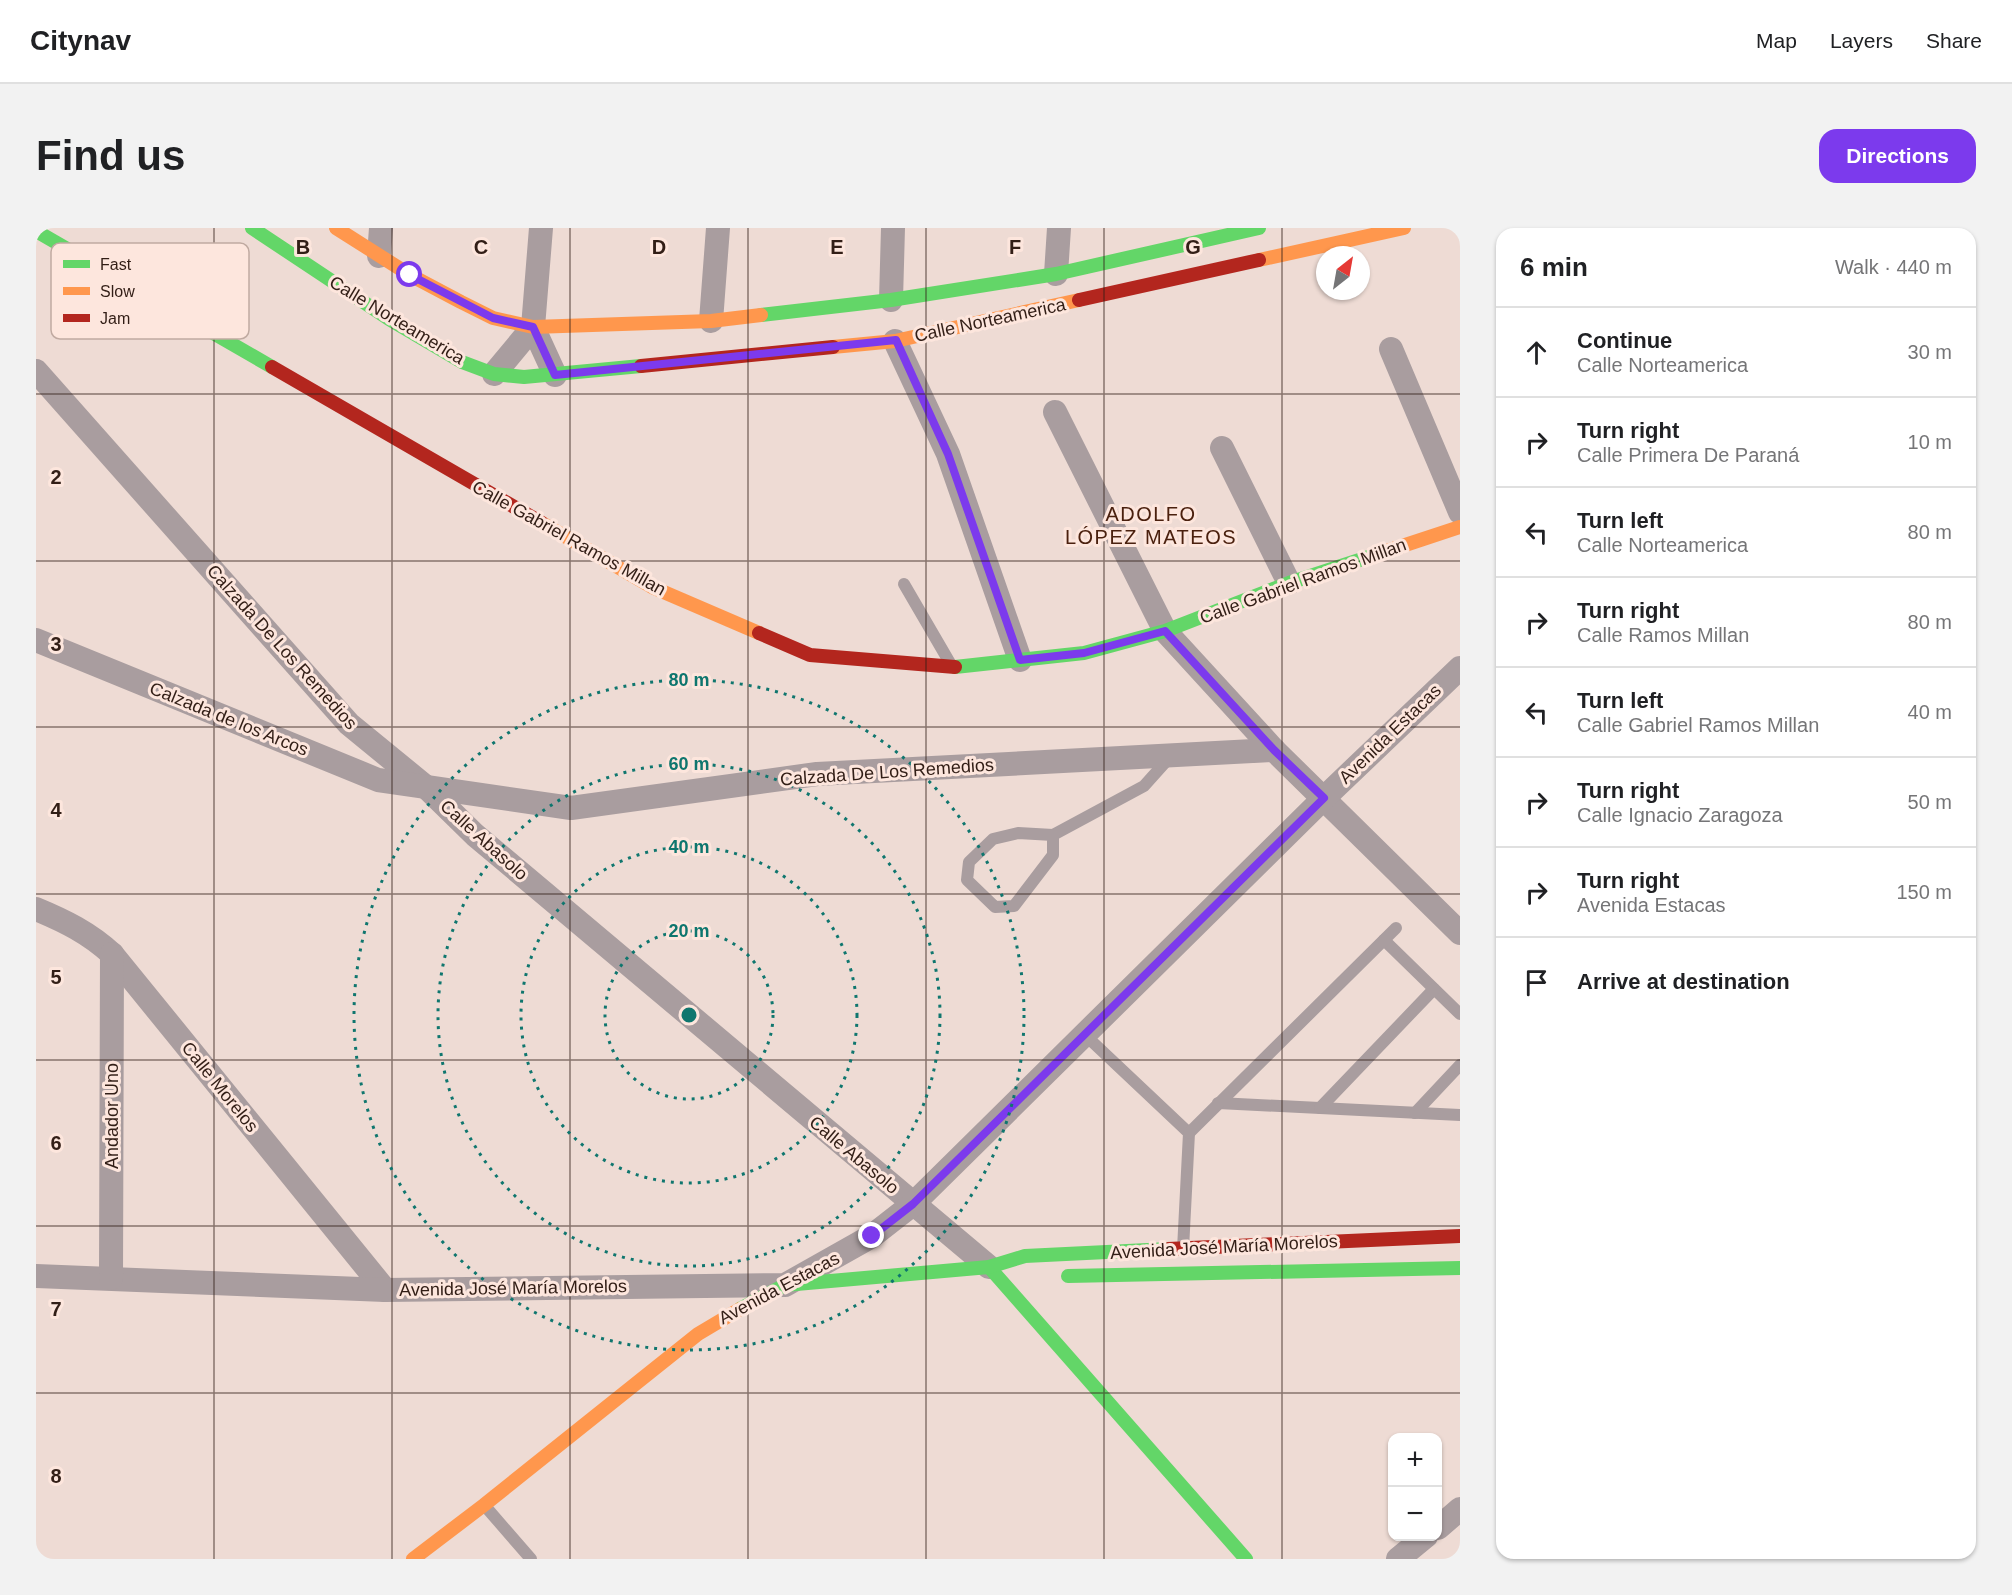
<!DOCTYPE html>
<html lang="en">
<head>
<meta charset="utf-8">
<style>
	:root { --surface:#fff; --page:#f2f2f2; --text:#202124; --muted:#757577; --line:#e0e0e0; --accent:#7c3aed }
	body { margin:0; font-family:Arial,sans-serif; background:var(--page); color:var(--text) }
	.controls { position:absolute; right:18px; bottom:18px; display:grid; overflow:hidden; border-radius:12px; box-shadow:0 2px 4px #0004 }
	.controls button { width:54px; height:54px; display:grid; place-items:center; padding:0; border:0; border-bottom:2px solid var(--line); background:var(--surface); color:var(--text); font:30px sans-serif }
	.compass { position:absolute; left:1280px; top:18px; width:54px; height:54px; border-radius:50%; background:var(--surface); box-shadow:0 2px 4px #0004; rotate:31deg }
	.stop { position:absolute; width:18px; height:18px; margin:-14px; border:4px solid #7c3aed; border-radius:50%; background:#fff }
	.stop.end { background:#7c3aed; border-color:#fff; box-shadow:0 2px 6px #0008 }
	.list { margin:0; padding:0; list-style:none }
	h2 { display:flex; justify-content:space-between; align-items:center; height:78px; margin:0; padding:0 24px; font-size:26px }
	h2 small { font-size:20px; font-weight:400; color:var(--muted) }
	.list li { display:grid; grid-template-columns:39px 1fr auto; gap:18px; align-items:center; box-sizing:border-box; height:90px; padding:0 24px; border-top:2px solid var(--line) }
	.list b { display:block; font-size:22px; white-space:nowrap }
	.list p { margin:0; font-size:20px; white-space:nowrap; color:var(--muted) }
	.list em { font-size:20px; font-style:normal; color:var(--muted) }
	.icon { flex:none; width:33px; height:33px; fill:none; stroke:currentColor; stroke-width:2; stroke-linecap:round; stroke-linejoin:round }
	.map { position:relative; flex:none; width:1424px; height:1331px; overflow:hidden; border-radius:18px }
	header { display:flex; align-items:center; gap:36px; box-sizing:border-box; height:84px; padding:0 30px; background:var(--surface); border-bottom:2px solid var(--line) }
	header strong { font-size:28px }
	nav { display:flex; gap:33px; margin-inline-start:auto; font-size:21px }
	.intro { display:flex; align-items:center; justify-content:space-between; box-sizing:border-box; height:144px; padding:0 36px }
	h1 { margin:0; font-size:42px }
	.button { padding:15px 27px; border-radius:18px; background:var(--accent); color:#fff; font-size:21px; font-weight:700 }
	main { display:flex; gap:36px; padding:0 36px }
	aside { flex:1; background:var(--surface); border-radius:18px; box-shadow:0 2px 4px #0004 }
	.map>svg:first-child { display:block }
</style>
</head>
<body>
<header>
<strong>Citynav</strong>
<nav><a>Map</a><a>Layers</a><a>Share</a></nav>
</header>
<div class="intro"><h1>Find us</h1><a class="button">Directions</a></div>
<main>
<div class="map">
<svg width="1424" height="1331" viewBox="0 0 1424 1331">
	<rect width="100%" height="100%" fill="#eedbd4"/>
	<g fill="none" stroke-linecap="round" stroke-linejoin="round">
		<!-- lane -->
		<g stroke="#a99d9f" stroke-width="12">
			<polyline points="868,356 914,435"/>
			<polyline points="1017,607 1017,627 978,678 959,679 931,652 933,634 957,611 982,605 1017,607 1108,558 1134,529"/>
			<polyline points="1348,712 1424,786"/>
			<polyline points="1048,806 1153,905 1147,1021"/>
			<polyline points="1182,875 1424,887"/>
			<polyline points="1284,880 1398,761"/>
			<polyline points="1379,885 1424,837"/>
			<polyline points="1153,905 1360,700"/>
			<polyline points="449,1278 495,1331"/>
		</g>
		<!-- street -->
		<g stroke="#a99d9f" stroke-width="24">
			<polyline points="343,28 345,0"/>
			<polyline points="1020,46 1023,0"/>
			<polyline points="855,72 857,0"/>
			<polyline points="675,93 682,0"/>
			<polyline points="497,99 519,147"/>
			<polyline points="859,113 912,226 984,432"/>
			<polyline points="1355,121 1424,284"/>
			<polyline points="0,143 313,496 390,559 439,607 953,1039"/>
			<polyline points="458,146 497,99 505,0"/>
			<polyline points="1019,184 1129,403 1238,522 1424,705"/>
			<polyline points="1186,220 1253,355"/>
			<polyline points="0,412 342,552 535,580 781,546 1238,522"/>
			<path d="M0 681C29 693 53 705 76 726L349 1062"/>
			<polyline points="0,1048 349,1062 749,1057 836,1008 877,976 1288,570 1424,440"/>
			<polyline points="75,1050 76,726"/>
			<polyline points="1402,1300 1424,1281"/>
			<polyline points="1362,1331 1390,1308"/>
		</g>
		<!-- fast -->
		<g stroke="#63d668" stroke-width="14">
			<polyline points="216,0 353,91 426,134 458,146 488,149 605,138"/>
			<polyline points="0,3 236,139"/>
			<polyline points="725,87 855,72 1020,46 1223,0"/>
			<polyline points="919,439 1048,425 1129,403 1253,355 1348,324"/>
			<polyline points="953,1039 1210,1331"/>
			<polyline points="1032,1048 1424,1040"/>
			<polyline points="704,1081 749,1057 953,1039 989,1028 1132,1021"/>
		</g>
		<!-- slow -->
		<g stroke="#ff974d" stroke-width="14">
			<polyline points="300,0 374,47 425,74 457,90 497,99 675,93 725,87"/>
			<polyline points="1223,32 1368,0"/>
			<polyline points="797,119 859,113 1043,72"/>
			<polyline points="506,295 616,359 723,405"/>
			<polyline points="1348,324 1424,299"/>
			<polyline points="377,1331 448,1277 662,1106 704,1081"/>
		</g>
		<!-- jam -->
		<g stroke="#b3261e" stroke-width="14">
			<polyline points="1043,72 1223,32"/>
			<polyline points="605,138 797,119"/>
			<polyline points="236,139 506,295"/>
			<polyline points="723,405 774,427 919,439"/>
			<polyline points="1132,1021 1424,1008"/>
		</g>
	</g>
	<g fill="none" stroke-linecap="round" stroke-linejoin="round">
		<!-- route -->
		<polyline stroke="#7c3aed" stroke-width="8" points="374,47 457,90 497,99 519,147 860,112 912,226 984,432 1048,425 1129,403 1238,522 1288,570 877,976 836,1008"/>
	</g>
	<!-- grid -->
	<path fill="none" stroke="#321e16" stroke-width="1.5" stroke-opacity="0.55" d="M178 0V1331M356 0V1331M534 0V1331M712 0V1331M890 0V1331M1068 0V1331M1246 0V1331M0 166H1424M0 333H1424M0 499H1424M0 666H1424M0 832H1424M0 998H1424M0 1165H1424"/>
	<!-- distance rings -->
	<g fill="none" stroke="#0f766e" stroke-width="3" stroke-dasharray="3 6">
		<circle cx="653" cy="787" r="84"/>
		<circle cx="653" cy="787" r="168"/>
		<circle cx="653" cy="787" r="251"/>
		<circle cx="653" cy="787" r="335"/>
	</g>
	<g text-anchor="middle" stroke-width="6" stroke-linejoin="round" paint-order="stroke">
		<!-- street labels -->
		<g font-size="18" fill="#321e16" stroke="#fde6dd">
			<text transform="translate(361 92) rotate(31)" y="6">Calle Norteamerica</text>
			<text transform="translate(954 92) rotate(-12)" y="6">Calle Norteamerica</text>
			<text transform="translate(533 310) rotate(29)" y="6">Calle Gabriel Ramos Millan</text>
			<text transform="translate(1267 353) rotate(-20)" y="6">Calle Gabriel Ramos Millan</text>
			<text transform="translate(246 419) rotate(48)" y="6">Calzada De Los Remedios</text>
			<text transform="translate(193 491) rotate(22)" y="6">Calzada de los Arcos</text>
			<text transform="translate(1354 506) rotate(-44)" y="6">Avenida Estacas</text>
			<text transform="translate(851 544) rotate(-4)" y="6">Calzada De Los Remedios</text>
			<text transform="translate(448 612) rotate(42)" y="6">Calle Abasolo</text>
			<text transform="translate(184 859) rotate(51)" y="6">Calle Morelos</text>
			<text transform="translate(76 888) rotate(-90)" y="6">Andador Uno</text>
			<text transform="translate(818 927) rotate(40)" y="6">Calle Abasolo</text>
			<text transform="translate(1188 1019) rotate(-3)" y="6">Avenida José María Morelos</text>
			<text transform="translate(477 1060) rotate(-1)" y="6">Avenida José María Morelos</text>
			<text transform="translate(743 1060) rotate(-28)" y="6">Avenida Estacas</text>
		</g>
		<!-- neighbourhood labels -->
		<g font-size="20" letter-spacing="1.5" fill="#4a200e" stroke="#fde6dd">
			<text x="1115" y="293">ADOLFO<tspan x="1115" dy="23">LÓPEZ MATEOS</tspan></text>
		</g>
	</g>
	<!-- legend -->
	<rect x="15" y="15" width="198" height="96" rx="9" fill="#fde6dd" stroke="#c0aaa1" stroke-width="1.5"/>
	<rect x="27" y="32" width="27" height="8" fill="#63d668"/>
	<rect x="27" y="59" width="27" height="8" fill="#ff974d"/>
	<rect x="27" y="86" width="27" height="8" fill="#b3261e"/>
	<g font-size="16" fill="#321e16">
		<text x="64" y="42">Fast</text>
		<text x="64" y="69">Slow</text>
		<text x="64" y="96">Jam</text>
	</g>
	<g font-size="20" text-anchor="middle" font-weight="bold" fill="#321e16" stroke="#fde6dd" stroke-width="6" stroke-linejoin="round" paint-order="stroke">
		<text x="267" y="26">B</text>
		<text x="445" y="26">C</text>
		<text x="623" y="26">D</text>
		<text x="801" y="26">E</text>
		<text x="979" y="26">F</text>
		<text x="1157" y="26">G</text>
		<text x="20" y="256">2</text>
		<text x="20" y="423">3</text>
		<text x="20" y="589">4</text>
		<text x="20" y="756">5</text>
		<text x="20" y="922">6</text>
		<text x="20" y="1088">7</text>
		<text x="20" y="1255">8</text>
	</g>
	<circle cx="653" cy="787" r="9" fill="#0f766e" stroke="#fde6dd" stroke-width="3"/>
	<g font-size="18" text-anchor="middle" font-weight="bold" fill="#0f766e" stroke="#fde6dd" stroke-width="6" stroke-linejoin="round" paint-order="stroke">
		<text x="653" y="458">80 m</text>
		<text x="653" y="542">60 m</text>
		<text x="653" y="625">40 m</text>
		<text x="653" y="709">20 m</text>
	</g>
</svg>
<div class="controls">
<button>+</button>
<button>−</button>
</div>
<svg class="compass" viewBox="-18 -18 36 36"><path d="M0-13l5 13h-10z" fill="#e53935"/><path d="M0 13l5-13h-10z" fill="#757577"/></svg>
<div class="stop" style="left:374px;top:47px"></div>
<div class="stop end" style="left:836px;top:1008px"></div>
</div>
<aside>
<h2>6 min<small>Walk · 440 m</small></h2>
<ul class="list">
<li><svg class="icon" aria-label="ahead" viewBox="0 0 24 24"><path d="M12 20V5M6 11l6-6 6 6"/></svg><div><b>Continue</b><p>Calle Norteamerica</p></div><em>30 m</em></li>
<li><svg class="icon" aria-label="right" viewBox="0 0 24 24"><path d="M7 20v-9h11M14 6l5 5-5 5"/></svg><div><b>Turn right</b><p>Calle Primera De Paraná</p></div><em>10 m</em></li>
<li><svg class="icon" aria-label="left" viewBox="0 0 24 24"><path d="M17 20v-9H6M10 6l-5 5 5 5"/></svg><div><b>Turn left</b><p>Calle Norteamerica</p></div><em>80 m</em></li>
<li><svg class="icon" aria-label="right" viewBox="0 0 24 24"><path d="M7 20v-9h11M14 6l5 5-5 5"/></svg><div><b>Turn right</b><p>Calle Ramos Millan</p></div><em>80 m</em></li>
<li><svg class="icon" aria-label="left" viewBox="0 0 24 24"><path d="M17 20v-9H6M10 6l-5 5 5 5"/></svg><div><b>Turn left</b><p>Calle Gabriel Ramos Millan</p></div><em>40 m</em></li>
<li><svg class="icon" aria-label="right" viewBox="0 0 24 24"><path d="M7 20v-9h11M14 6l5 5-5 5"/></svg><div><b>Turn right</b><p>Calle Ignacio Zaragoza</p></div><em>50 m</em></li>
<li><svg class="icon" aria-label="right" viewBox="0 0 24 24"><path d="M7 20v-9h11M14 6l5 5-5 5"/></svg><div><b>Turn right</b><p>Avenida Estacas</p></div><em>150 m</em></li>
<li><svg class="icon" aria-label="arrive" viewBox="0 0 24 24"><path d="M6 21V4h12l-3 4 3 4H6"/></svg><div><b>Arrive at destination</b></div></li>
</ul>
</aside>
</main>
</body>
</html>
